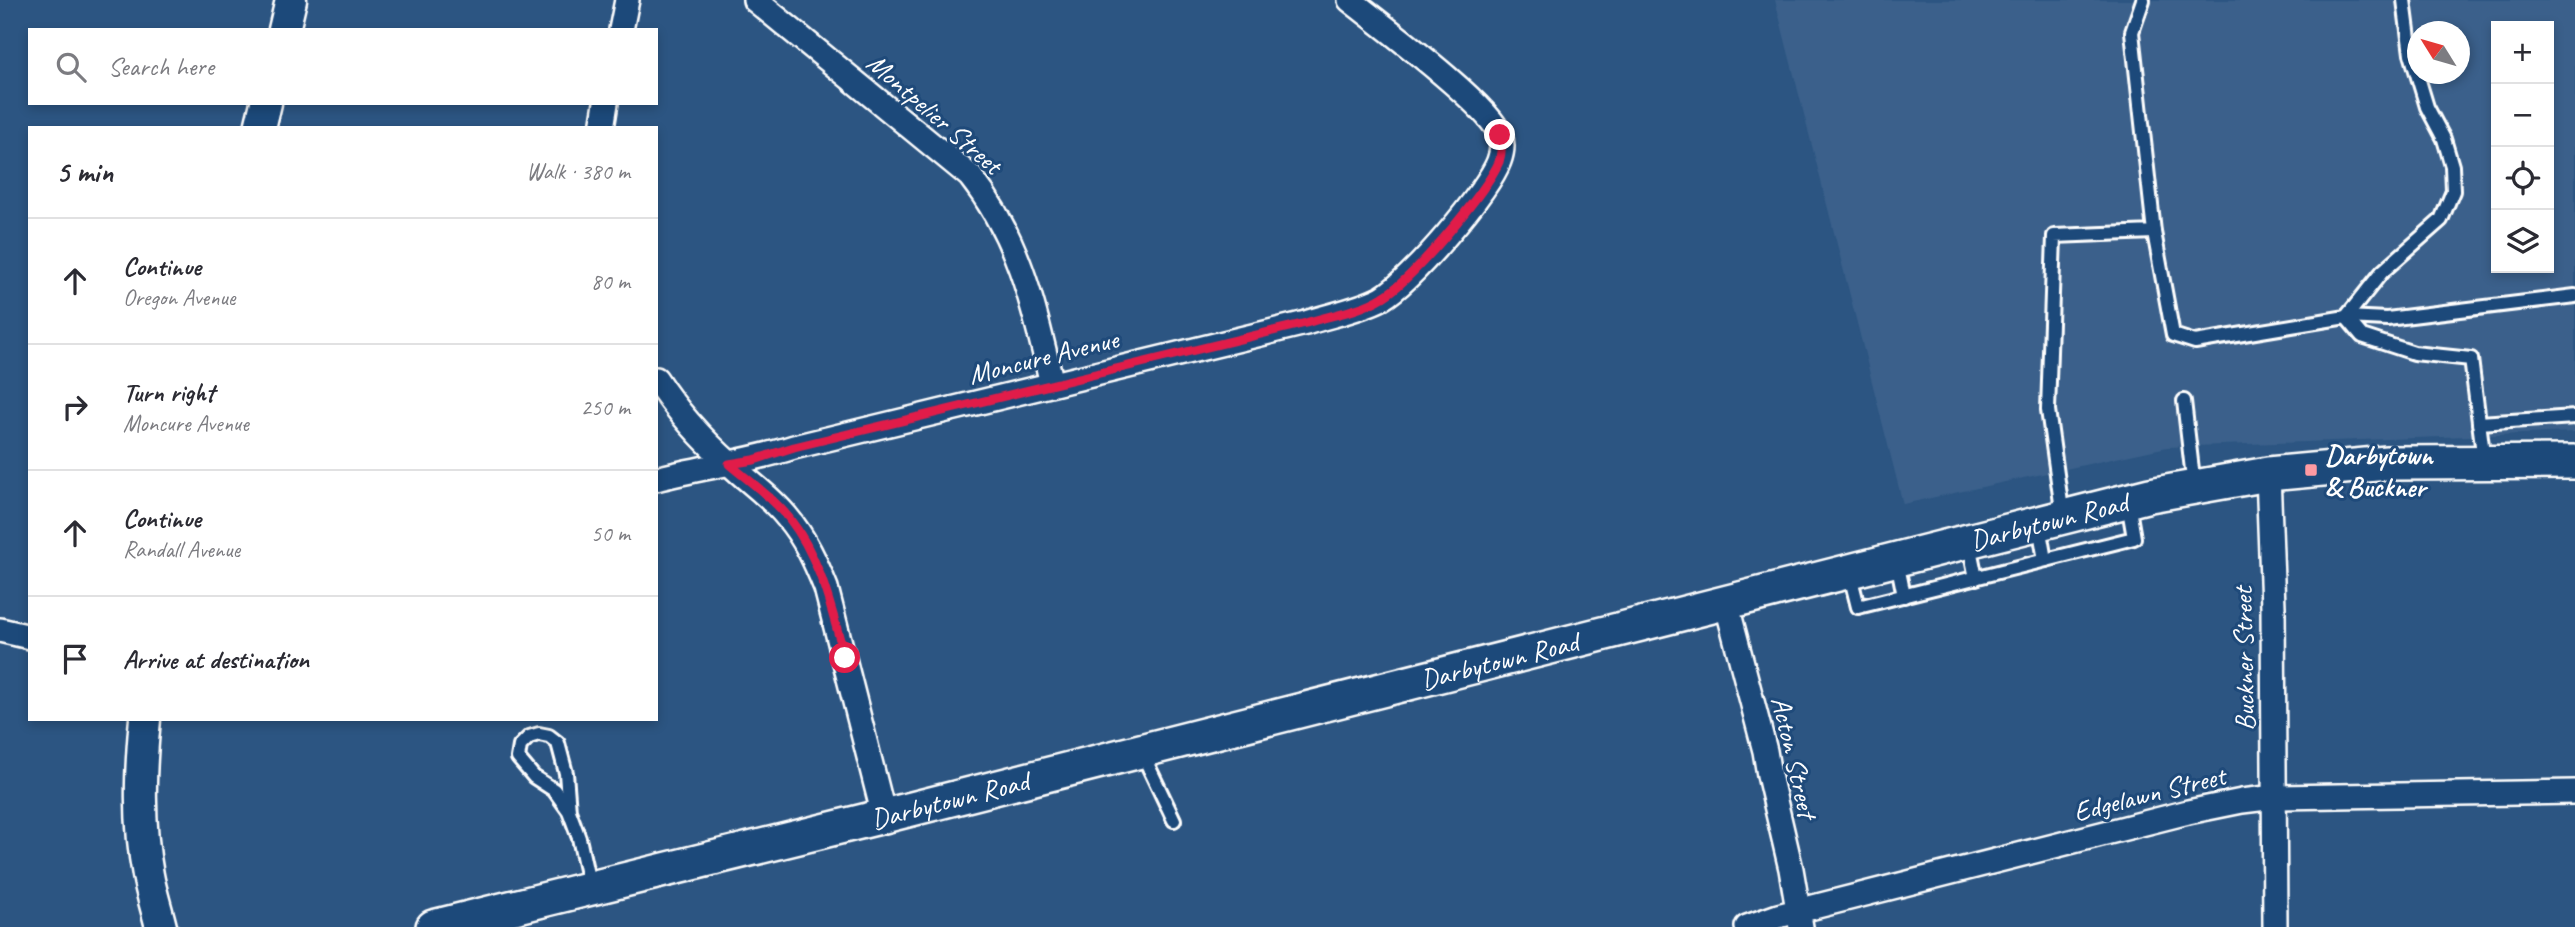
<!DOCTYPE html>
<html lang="en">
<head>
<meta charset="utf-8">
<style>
	:root { --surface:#fff; --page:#f2f2f3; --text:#2b2b33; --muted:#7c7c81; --line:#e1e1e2 }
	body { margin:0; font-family:Caveat,sans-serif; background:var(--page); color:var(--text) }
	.controls { position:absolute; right:21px; top:21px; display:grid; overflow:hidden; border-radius:0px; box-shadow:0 4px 10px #0003 }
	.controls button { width:63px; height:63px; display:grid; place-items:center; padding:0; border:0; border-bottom:2px solid var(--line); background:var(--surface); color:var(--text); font:35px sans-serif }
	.compass { position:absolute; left:2407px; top:21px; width:63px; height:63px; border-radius:50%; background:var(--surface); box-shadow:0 4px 10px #0003; rotate:307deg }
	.stop { position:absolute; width:21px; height:21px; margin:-16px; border:5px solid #e11d48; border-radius:50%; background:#fff }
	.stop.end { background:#e11d48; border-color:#fff; box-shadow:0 2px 7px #0008 }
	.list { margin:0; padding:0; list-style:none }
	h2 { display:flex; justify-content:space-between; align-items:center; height:91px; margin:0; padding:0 28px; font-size:30px }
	h2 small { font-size:23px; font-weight:400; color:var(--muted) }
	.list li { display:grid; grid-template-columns:46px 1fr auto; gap:21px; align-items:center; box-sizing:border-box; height:126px; padding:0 28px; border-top:2px solid var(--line) }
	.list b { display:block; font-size:26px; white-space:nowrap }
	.list p { margin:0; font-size:23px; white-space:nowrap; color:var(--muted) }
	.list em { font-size:23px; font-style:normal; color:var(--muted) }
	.icon { flex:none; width:38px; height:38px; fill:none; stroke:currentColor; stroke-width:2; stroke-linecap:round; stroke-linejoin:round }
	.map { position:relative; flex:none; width:2575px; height:927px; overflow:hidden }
	.search { position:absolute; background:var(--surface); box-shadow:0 4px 10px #0003; left:28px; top:28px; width:630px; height:77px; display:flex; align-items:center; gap:18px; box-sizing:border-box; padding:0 24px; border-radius:0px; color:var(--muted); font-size:26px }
	.panel { position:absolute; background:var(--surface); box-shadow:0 4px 10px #0003; left:28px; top:126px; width:630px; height:595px; border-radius:0px }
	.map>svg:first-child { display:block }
</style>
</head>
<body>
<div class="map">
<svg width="2575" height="927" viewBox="0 0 2575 927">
	<rect width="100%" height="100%" fill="#2c5582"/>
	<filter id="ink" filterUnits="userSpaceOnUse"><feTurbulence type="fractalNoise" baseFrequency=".0143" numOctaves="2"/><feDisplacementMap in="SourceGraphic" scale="14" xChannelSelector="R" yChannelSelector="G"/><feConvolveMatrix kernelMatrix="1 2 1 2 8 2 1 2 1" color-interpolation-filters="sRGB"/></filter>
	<g filter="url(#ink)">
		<!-- built -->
		<path fill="#3b618b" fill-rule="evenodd" d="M1775 0H2575V432L2167 447 1903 504ZM2496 26H2549V268H2496ZM2418 32H2460V74H2418Z"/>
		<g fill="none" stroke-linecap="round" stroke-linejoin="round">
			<defs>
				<g id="service">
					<polyline points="2154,232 2173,335 2195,342 2346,317 2362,336 2414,353 2471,359 2484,461"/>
					<polyline points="2346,317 2382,272 2441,220 2453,191 2452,166 2444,139 2427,107 2411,54 2404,0"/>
					<polyline points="2346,317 2387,319 2575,296"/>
					<polyline points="2184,401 2194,487"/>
					<polyline points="2479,423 2575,417"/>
					<polyline points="2063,517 2048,410 2054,236 2154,232 2132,32 2143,0"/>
					<polyline points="2039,526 2045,560"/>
					<polyline points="1969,544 1976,578"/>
					<polyline points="1897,561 1904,596"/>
					<polyline points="1849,571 1858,607 2134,538 2128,503"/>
					<polyline points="1142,753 1174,820"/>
					<polyline points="569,811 554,790 534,777 518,758 520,746 529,737 539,734 549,736 558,743 566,773 569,811 579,838 590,888"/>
				</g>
				<g id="minor">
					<path d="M755 0 970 176C1020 239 1034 308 1052 384"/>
					<polyline points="621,30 627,0"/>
					<polyline points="602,128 606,103"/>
					<path d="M656 379C676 410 703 440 731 465 750 483 771 497 787 517 805 538 816 563 826 588L884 816"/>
					<polyline points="2268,474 2273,607 2275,927"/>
					<path d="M656 479C702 467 748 462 794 447L1306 323C1330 315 1359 310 1382 298 1410 282 1488 191 1499 161 1502 153 1503 143 1500 135 1491 106 1379 23 1350 0"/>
					<polyline points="1726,602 1765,751 1769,775 1791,869 1801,927"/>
					<polyline points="0,630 30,637"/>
					<polyline points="1747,927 1778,916 2188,812 2242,801 2275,797 2575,792"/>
				</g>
				<g id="tertiary">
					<polyline points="284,30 291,0"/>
					<polyline points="260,128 266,103"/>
					<path d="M145 719C140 771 138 823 148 875 151 892 157 910 161 927"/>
				</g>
				<g id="secondary">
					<path id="s1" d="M433 927 884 816 2150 495 2268 474 2387 463 2575 462"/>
				</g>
			</defs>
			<!-- service casing -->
			<use href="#service" stroke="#fff" stroke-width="18"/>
			<!-- minor casing -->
			<use href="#minor" stroke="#fff" stroke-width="28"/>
			<!-- tertiary casing -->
			<use href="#tertiary" stroke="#fff" stroke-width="35"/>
			<!-- secondary casing -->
			<use href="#secondary" stroke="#fff" stroke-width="38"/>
			<!-- service -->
			<use href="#service" stroke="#1f4a7a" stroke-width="12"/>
			<!-- minor -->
			<use href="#minor" stroke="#1f4a7a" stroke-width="23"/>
			<!-- tertiary -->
			<use href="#tertiary" stroke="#1f4a7a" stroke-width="30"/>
			<!-- secondary -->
			<use href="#secondary" stroke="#1f4a7a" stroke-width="33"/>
		</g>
	</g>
	<g fill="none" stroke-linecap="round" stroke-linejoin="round" filter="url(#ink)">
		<!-- route -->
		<path stroke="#e11d48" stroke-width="9" d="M845 658C831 609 821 559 789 518 772 497 749 481 729 464L754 460 794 447 1306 323C1330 315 1361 311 1383 297 1412 280 1485 193 1499 162 1502 153 1502 144 1500 135"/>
	</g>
	<!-- markers -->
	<rect fill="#ff9aa2" stroke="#1f4a7a" stroke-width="2.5" x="2304" y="463" width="14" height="14" rx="3.5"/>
	<g text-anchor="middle" stroke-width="6" stroke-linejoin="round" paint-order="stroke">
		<!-- street labels -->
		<g font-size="28" fill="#fff" stroke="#1f4a7a">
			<text transform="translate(935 113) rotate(41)" y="10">Montpelier Street</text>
			<text transform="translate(1043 356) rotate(-14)" y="10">Moncure Avenue</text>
			<text dy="10" stroke="none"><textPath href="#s1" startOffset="1666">Darbytown Road</textPath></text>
			<text transform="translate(2243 659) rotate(-91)" y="10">Buckner Street</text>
			<text dy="10" stroke="none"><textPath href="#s1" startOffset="1099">Darbytown Road</textPath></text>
			<text transform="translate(1795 757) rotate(77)" y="10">Acton Street</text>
			<text transform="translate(2149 793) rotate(-14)" y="10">Edgelawn Street</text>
			<text dy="10" stroke="none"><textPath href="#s1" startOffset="532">Darbytown Road</textPath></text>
		</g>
		<!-- poi labels -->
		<g font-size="28" font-weight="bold" fill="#fff" stroke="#1f4a7a" text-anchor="start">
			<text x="2325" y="464">Darbytown<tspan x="2325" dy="32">&amp; Buckner</tspan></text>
		</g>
	</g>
</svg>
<div class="controls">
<button>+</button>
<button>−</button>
<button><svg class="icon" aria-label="locate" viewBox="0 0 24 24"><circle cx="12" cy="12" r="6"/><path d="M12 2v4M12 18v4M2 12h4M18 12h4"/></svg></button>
<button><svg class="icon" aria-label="layers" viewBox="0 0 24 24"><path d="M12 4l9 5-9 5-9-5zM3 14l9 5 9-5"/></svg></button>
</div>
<svg class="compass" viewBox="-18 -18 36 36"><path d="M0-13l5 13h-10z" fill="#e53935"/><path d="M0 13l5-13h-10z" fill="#7c7c81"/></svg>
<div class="stop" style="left:845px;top:658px"></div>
<div class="stop end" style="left:1500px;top:135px"></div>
<div class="search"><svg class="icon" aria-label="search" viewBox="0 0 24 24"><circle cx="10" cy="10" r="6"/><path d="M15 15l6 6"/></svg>Search here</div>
<section class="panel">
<h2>5 min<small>Walk · 380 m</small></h2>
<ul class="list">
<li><svg class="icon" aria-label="ahead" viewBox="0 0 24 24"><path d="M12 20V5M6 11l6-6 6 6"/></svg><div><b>Continue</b><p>Oregon Avenue</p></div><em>80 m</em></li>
<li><svg class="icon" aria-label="right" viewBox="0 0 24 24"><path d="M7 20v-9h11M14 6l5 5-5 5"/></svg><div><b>Turn right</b><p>Moncure Avenue</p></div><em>250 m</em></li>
<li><svg class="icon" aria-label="ahead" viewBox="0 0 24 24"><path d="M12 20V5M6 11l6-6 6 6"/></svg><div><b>Continue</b><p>Randall Avenue</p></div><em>50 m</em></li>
<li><svg class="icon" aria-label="arrive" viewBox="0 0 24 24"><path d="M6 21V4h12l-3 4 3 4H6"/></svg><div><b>Arrive at destination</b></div></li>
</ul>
</section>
</div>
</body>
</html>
